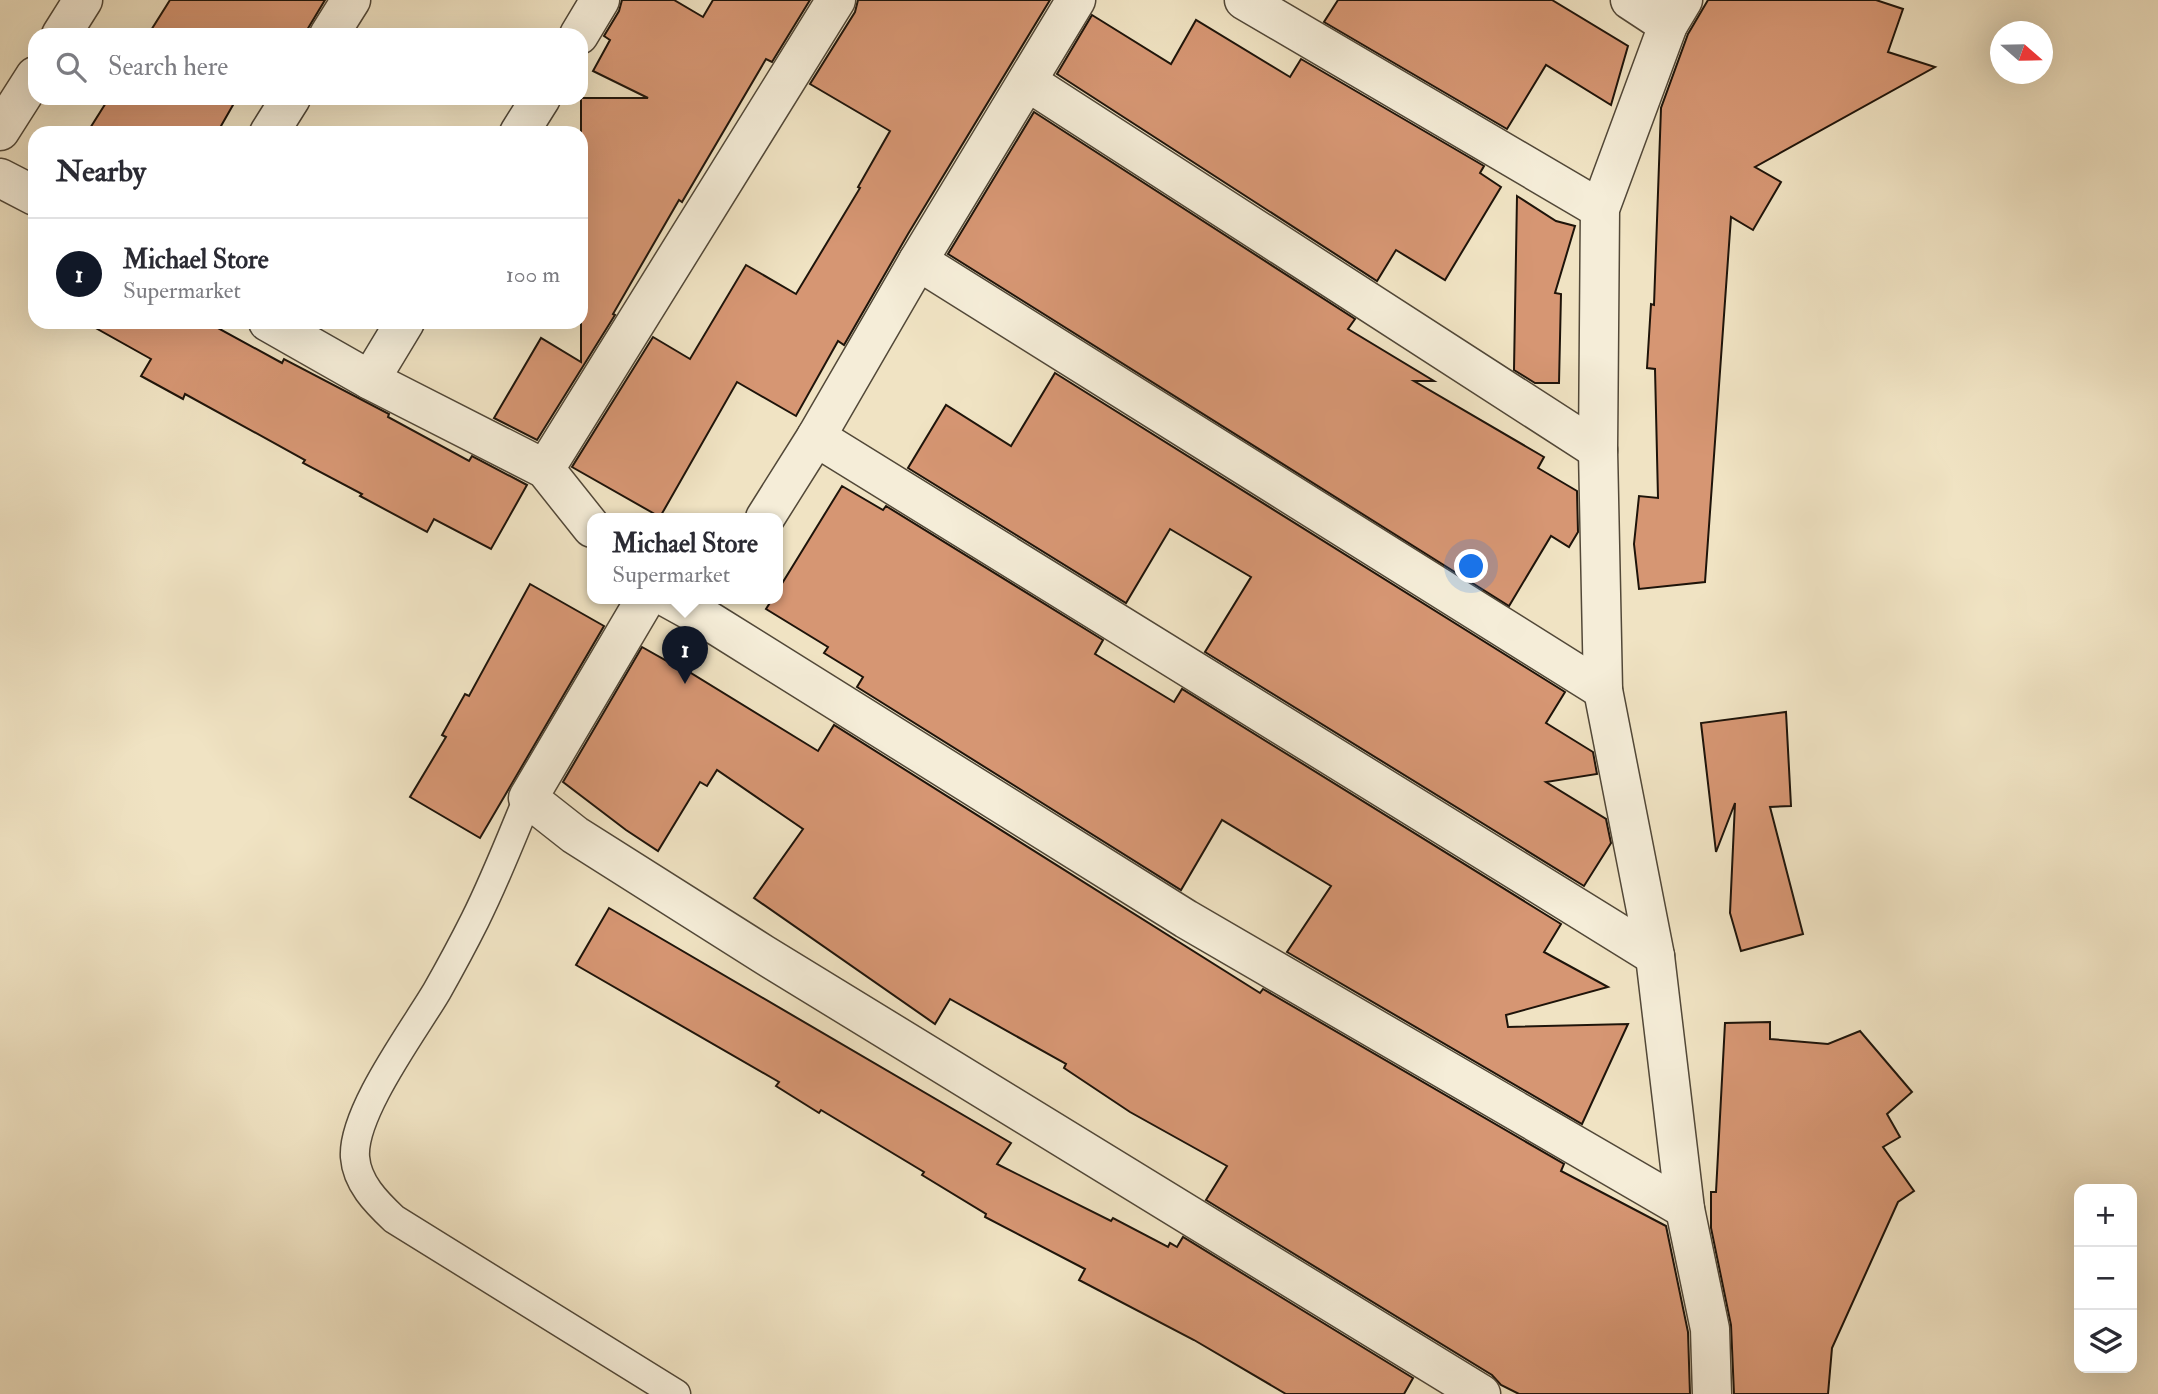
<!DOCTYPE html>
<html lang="en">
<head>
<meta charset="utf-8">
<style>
	:root { --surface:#fff; --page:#f7f7f7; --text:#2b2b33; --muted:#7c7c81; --line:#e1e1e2; --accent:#111827 }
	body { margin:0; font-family:"IM FELL Double Pica",serif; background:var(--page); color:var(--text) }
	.controls { position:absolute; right:21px; bottom:21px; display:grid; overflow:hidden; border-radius:14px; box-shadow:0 7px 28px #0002 }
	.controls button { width:63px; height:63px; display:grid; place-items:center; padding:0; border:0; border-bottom:2px solid var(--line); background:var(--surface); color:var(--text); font:35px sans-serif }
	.compass { position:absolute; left:1990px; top:21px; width:63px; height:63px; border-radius:50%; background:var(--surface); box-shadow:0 7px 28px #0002; rotate:110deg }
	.you { position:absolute; left:1472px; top:567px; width:24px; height:24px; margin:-18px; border:5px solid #fff; border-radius:50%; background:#1a73e8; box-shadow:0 0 0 10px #1a73e833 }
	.badge { display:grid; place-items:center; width:46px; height:46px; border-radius:50%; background:var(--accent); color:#fff; font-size:23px; font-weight:700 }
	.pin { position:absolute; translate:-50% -58px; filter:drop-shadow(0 2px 4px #0008) }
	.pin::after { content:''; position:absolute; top:37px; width:24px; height:21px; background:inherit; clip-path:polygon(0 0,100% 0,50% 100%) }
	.popup { position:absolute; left:587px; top:513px; width:196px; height:91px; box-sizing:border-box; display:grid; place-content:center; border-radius:14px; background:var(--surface); filter:drop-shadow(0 2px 5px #0005); font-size:23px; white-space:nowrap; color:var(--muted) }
	.popup b { font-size:26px; color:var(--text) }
	.popup::after { content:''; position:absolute; left:50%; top:100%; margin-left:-14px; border:14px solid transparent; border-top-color:var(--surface) }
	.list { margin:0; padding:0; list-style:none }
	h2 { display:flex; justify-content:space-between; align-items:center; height:91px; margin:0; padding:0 28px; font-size:30px }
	h2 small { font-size:23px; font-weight:400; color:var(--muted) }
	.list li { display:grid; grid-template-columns:46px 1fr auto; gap:21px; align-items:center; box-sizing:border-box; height:112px; padding:0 28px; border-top:2px solid var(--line) }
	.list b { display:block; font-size:26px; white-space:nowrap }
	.list p { margin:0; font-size:23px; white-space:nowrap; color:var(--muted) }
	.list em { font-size:23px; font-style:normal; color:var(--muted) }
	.icon { flex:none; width:38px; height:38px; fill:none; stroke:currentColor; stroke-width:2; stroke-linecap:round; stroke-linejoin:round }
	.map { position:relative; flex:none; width:2158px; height:1394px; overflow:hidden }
	.search { position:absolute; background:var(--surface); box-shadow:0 7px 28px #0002; left:28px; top:28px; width:560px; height:77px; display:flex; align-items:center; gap:18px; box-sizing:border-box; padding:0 24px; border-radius:21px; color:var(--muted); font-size:26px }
	.panel { position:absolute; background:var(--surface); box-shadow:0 7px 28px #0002; left:28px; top:126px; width:560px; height:203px; border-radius:21px }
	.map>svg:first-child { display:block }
</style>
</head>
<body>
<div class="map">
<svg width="2158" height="1394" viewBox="0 0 2158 1394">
	<rect width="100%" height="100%" fill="#f0e3c3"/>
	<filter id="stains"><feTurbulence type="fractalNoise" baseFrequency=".00286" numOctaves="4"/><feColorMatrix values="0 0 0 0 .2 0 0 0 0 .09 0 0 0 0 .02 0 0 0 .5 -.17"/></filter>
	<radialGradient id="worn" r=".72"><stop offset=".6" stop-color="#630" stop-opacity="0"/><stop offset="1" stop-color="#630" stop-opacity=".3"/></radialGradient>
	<!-- building -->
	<g fill="#d69673" stroke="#1e140a" stroke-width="2">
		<polygon points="170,0 325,0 304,35 148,35"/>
		<polygon points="622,0 674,0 703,17 713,0 810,0 772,62 766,59 682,202 679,200 613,314 615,315 537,440 494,418 541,338 581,362 581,98 648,98 593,71 610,40 604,36 619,11"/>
		<polygon points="858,0 1050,0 908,234 844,345 838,341 796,416 737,382 660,517 572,467 653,337 690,359 746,265 796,294 860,188 858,187 890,131 810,84 855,12"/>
		<polygon points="1338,0 1552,0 1628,46 1611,105 1546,65 1507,129 1324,22"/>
		<polygon points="1708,0 1876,0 1903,9 1888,52 1935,67 1755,167 1781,182 1753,230 1731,217 1705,582 1639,589 1634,544 1639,496 1658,498 1655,369 1647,368 1651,304 1654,305 1661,108 1688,34"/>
		<polygon points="1092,15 1171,64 1196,20 1290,77 1301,59 1484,166 1480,173 1501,187 1445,280 1396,250 1377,281 1057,74"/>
		<polygon points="109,98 237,98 217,133 87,133"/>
		<polygon points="1034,112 1355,319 1348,329 1434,381 1414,381 1544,457 1538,468 1577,491 1578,532 1569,547 1551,536 1509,606 948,254"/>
		<polygon points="1517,196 1556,221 1575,226 1555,293 1561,294 1559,383 1535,383 1514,370"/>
		<polygon points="85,322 207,322 282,363 284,359 389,414 388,417 469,461 472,456 527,485 491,549 434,519 427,532 360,496 362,494 303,463 305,460 185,394 183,399 141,376 151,359"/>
		<polygon points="1055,373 1565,692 1546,723 1593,752 1597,774 1546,782 1606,819 1611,843 1584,886 1205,652 1251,577 1170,529 1126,603 908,468 946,405 1011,446"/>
		<polygon points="842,486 883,510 886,506 1103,640 1095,654 1174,702 1182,689 1561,924 1544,952 1608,987 1506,1015 1508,1027 1628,1024 1582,1124 1287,952 1331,886 1222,820 1181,890 857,687 863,677 824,653 828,647 766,609 773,598 778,598 778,590"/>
		<polygon points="530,584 604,626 480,838 410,797 446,737 442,735 465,694 469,696"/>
		<polygon points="642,647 667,661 668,659 818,751 834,725 1260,993 1263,989 1564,1164 1561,1171 1666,1226 1688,1332 1690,1394 1519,1394 1501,1385 1492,1375 1206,1200 1227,1166 1130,1112 1064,1068 1066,1064 950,999 935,1024 754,898 803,829 717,770 707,786 700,782 658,851 626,830 563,782"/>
		<polygon points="1786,712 1791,806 1770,807 1803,934 1741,951 1730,913 1735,803 1716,852 1701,723"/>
		<polygon points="609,908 1011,1143 997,1164 1111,1221 1113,1218 1168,1247 1170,1243 1177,1247 1183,1237 1413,1378 1404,1394 1286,1394 1194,1340 1079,1280 1085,1269 985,1217 986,1214 922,1175 924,1172 821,1110 819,1113 776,1086 779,1082 576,965"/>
		<polygon points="1770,1022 1770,1039 1828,1044 1860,1031 1912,1092 1887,1114 1900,1137 1883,1147 1914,1191 1898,1202 1832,1348 1828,1394 1734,1394 1731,1325 1711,1228 1711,1192 1716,1192 1725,1023"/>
	</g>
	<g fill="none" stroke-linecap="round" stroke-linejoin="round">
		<defs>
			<path id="service" d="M528 798C511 839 495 880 475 920 463 944 450 968 437 991 414 1030 352 1113 355 1157 357 1183 376 1202 394 1219L676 1394"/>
			<g id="minor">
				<polyline points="1244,0 1600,209"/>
				<polyline points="1630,0 1668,25"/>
				<polyline points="1683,0 1668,25 1600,209 1598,450 1603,690 1655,956 1685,1209 1710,1329 1712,1394"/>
				<polyline points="61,35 83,0"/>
				<polyline points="329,35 351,0"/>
				<polyline points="579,35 600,0"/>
				<polyline points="1028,82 1598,450"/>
				<polyline points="0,131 35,76"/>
				<polyline points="269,133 291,98"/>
				<polyline points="519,133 541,98"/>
				<polyline points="0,178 35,196"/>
				<polyline points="918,261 1603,690"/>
				<polyline points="268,322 370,380 545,469 592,528"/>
				<polyline points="370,380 405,322"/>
				<polyline points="816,437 1655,956"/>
				<polyline points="545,469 836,0"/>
				<polyline points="765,518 816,437 918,261 1076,0"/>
				<polyline points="646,598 528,798 575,835 763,954 1481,1394"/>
				<polyline points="668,598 706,619 1186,919 1685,1209"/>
			</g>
		</defs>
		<!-- service casing -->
		<use href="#service" stroke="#524838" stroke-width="31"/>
		<!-- minor casing -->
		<use href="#minor" stroke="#524838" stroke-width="41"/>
		<!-- service -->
		<use href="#service" stroke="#f5edd8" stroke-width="28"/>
		<!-- minor -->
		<use href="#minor" stroke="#f5edd8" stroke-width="38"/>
	</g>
	<rect width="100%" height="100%" filter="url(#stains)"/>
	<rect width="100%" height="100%" fill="url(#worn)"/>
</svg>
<div class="controls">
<button>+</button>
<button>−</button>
<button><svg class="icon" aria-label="layers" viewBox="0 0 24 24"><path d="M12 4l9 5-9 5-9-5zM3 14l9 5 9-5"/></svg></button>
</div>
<svg class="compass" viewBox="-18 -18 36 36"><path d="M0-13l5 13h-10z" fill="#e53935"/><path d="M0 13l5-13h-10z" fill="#7c7c81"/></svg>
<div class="you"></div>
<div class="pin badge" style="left:685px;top:684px">1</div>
<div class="popup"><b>Michael Store</b>Supermarket</div>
<div class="search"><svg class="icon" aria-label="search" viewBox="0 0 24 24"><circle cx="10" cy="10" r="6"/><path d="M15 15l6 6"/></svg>Search here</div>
<section class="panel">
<h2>Nearby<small></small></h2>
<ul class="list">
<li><span class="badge">1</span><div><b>Michael Store</b><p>Supermarket</p></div><em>100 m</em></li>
</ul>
</section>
</div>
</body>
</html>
